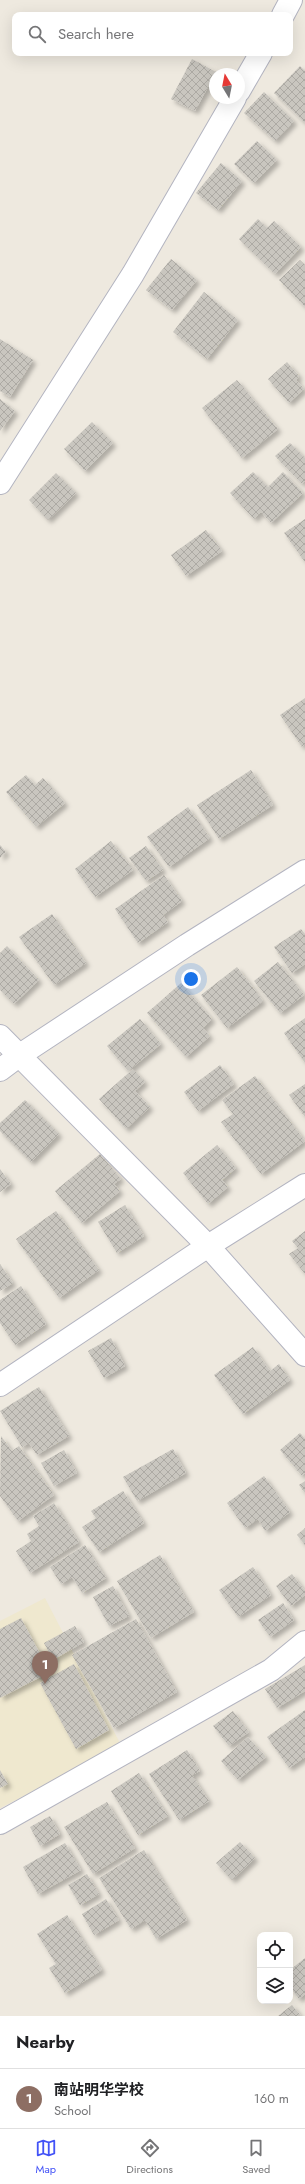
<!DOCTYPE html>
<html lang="en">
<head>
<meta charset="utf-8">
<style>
	:root { --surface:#fff; --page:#f2f2f2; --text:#202124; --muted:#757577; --line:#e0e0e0; --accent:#4353f7 }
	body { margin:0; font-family:Jost,"Noto Sans SC",sans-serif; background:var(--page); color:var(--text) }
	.controls { position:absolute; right:12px; bottom:12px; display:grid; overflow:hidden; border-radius:8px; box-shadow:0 4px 16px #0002 }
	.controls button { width:36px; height:36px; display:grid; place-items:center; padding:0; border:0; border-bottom:1px solid var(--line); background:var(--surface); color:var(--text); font:20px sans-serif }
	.compass { position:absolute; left:209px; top:68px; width:36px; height:36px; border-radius:50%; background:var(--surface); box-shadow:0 4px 16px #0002; rotate:350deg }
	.you { position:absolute; left:191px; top:979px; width:14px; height:14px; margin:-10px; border:3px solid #fff; border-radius:50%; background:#1a73e8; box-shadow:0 0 0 6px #1a73e833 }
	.badge { display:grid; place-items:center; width:26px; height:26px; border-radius:50%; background:var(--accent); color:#fff; font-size:13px; font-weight:700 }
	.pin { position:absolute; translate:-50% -33px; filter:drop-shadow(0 1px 2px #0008) }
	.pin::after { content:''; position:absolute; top:21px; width:14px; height:12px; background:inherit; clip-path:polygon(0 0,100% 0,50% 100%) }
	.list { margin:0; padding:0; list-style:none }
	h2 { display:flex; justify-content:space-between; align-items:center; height:52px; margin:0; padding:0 16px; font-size:17px }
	h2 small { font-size:13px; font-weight:400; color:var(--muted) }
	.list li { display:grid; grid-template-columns:26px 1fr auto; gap:12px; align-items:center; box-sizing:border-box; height:60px; padding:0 16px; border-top:1px solid var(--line) }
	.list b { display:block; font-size:15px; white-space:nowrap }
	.list p { margin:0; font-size:13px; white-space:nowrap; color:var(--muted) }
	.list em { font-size:13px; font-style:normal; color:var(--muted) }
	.icon { flex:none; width:22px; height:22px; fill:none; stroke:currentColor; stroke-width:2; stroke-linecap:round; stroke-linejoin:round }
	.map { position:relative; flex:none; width:305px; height:2016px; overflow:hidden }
	.search { position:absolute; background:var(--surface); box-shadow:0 4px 16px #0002; left:12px; right:12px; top:12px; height:44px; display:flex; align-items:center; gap:10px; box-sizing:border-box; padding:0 14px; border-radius:8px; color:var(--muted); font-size:15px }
	.sheet { height:112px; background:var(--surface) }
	nav { display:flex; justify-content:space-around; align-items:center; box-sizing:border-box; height:56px; border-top:1px solid var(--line); background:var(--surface); font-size:11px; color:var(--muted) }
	nav a { display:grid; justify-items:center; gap:2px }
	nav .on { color:var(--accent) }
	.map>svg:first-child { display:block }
</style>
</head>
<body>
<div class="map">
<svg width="305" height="2016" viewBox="0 0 305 2016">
	<defs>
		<pattern id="building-cross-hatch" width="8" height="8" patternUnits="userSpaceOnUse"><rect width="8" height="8" fill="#c9c6bf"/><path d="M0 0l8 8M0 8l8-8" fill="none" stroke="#adaaa4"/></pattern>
		<filter id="shadow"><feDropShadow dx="3.5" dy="3.5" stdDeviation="2" flood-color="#0004"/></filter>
	</defs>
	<rect width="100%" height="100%" fill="#eee9df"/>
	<!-- education -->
	<polygon fill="#efe8cf" points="45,1598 122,1747 0,1808 0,1621"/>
	<!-- building -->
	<g fill="url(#building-cross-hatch)" filter="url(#shadow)">
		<polygon points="192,59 216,72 195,111 171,99"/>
		<polygon points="300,66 305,71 305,123 274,93"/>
		<polygon points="264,92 294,121 275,141 244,113"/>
		<polygon points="257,141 277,160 254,183 234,164"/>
		<polygon points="221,163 242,181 218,210 196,193"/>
		<polygon points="258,219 267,228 274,221 301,247 275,274 239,239"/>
		<polygon points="171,259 197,280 172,310 146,290"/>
		<polygon points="300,260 305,265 305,307 279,280"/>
		<polygon points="204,292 238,320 207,359 173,332"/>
		<polygon points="0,339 33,360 10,397 0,391"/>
		<polygon points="287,362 299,376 296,380 304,389 289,403 268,379"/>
		<polygon points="237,380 278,429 242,458 202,408"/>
		<polygon points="0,399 15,411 0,431"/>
		<polygon points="92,422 113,443 85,471 64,449"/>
		<polygon points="290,443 305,458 305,481 302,484 275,456"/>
		<polygon points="253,472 268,487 283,472 303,493 271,523 261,512 254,519 230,493"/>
		<polygon points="56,473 76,493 48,520 29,500"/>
		<polygon points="305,519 305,562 284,533"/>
		<polygon points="206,530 222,551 186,576 171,555"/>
		<polygon points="305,698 305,744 302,747 280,715"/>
		<polygon points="251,770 273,805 219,839 197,805"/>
		<polygon points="26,775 35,785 43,778 65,803 36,827 6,792"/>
		<polygon points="188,807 210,838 169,867 147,837"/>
		<polygon points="111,841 133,870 95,897 75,869"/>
		<polygon points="0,845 6,852 0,858"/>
		<polygon points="146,846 163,870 146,881 129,858"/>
		<polygon points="164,875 182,901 163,915 168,922 138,943 115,909"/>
		<polygon points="52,914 86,963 54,985 19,937"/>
		<polygon points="301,929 305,934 305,964 292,973 274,947"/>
		<polygon points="7,946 39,980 14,1004 0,990 0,953"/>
		<polygon points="278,962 304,995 280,1013 254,981"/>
		<polygon points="237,967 263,1001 227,1028 201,995"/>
		<polygon points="181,983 212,1019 203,1028 210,1036 186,1057 147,1013"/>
		<polygon points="305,1018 305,1063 284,1033"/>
		<polygon points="140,1019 161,1044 128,1071 107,1046"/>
		<polygon points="220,1065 234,1084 198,1111 184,1092"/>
		<polygon points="133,1069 145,1082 135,1091 150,1107 126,1129 99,1099"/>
		<polygon points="255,1076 305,1141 261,1174 221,1122 233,1114 222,1100"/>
		<polygon points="305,1084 305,1117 289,1095"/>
		<polygon points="25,1100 59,1134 31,1162 0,1131 0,1123"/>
		<polygon points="217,1145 236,1168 222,1180 228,1187 208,1204 183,1173"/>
		<polygon points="100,1154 121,1179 114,1184 120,1191 82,1223 55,1191"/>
		<polygon points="0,1169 11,1184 0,1192"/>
		<polygon points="125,1205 144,1236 117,1253 98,1222"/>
		<polygon points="56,1211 99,1270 59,1298 16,1239"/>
		<polygon points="305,1231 305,1274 289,1254 298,1248 292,1241"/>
		<polygon points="0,1264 13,1283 0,1291"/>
		<polygon points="21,1286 46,1324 15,1345 0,1323 0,1300"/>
		<polygon points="111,1338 125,1366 104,1378 88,1351"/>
		<polygon points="253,1347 270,1371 279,1364 290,1380 243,1414 214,1375"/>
		<polygon points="39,1387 69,1436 37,1455 29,1443 22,1447 0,1411"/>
		<polygon points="300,1433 305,1439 305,1473 302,1476 280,1450"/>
		<polygon points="1,1436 12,1451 19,1446 54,1495 18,1521 0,1496"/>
		<polygon points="173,1449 186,1473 137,1501 123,1477"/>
		<polygon points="64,1450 77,1473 54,1486 41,1463"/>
		<polygon points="264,1476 290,1512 265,1531 258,1519 245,1528 227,1503"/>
		<polygon points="305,1481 305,1493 299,1485"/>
		<polygon points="123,1491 144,1523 99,1552 82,1527 96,1518 91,1511"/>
		<polygon points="54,1503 79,1542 30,1573 16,1551 31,1541 27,1534 39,1526 33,1516"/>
		<polygon points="305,1528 305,1545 297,1535"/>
		<polygon points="85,1545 106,1578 82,1593 72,1577 61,1584 50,1567"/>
		<polygon points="160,1555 194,1612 151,1638 117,1581"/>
		<polygon points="253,1567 271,1595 238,1617 219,1590"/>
		<polygon points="292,1574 305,1591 305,1595 291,1606 276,1586"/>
		<polygon points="113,1586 129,1616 109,1626 93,1597"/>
		<polygon points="283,1603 294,1620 270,1637 258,1620"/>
		<polygon points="21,1618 50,1672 0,1698 0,1629"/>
		<polygon points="136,1619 177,1692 114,1728 72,1655"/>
		<polygon points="75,1626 84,1642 53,1660 44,1643"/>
		<polygon points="74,1664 109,1730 76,1749 40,1683"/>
		<polygon points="305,1665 305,1691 277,1708 265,1689"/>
		<polygon points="305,1710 305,1757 289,1768 267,1737"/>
		<polygon points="233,1711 249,1732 229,1746 213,1726"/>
		<polygon points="248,1737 266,1757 238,1780 221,1761"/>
		<polygon points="187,1750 200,1771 192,1775 209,1801 179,1820 149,1774"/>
		<polygon points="0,1770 8,1784 0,1788"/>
		<polygon points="139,1773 168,1816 138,1835 111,1791"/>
		<polygon points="107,1802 135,1848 93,1874 64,1827"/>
		<polygon points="50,1816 60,1834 40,1846 30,1827"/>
		<polygon points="240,1842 255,1858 232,1880 216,1863"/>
		<polygon points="65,1843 81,1870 38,1894 23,1867"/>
		<polygon points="144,1850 187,1920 156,1939 145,1920 131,1929 99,1878"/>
		<polygon points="87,1874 99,1894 80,1905 68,1885"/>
		<polygon points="106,1899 119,1920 94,1935 82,1914"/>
		<polygon points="67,1915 102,1970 65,1993 49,1968 56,1964 37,1934"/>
		<polygon points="305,1958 305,1994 299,1999 290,1987 290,1970"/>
		<polygon points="292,2005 301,2016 278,2016"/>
	</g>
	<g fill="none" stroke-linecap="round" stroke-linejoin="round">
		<defs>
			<g id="street">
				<polyline points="283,15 291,0"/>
				<polyline points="239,91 261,53"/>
				<polyline points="0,483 133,274 235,98"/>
				<polyline points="0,1036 208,1246 305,1355"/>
				<polyline points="0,1070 20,1055 187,945 305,871"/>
				<polyline points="0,1385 208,1246 305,1185"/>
				<polyline points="0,1823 271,1670 305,1642"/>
			</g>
		</defs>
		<!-- street casing -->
		<use href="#street" stroke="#b3b4c0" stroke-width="24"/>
		<!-- street -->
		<use href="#street" stroke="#fff" stroke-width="22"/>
	</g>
</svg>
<div class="controls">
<button><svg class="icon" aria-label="locate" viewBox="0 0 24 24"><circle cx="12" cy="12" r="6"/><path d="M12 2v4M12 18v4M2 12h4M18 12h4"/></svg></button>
<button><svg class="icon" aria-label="layers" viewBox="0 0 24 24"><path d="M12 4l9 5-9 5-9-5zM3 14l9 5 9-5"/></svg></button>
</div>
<svg class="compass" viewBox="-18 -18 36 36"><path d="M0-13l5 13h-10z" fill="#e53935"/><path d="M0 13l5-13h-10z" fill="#757577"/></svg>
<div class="you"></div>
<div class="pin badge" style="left:45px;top:1684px;background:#8d6e63">1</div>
<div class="search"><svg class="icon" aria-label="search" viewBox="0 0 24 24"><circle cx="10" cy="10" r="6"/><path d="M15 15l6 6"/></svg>Search here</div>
</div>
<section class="sheet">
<h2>Nearby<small></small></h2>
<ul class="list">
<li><span class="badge" style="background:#8d6e63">1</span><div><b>南站明华学校</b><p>School</p></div><em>160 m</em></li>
</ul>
</section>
<nav>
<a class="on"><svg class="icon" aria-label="map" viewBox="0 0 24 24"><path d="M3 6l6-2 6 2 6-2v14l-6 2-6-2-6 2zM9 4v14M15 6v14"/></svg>Map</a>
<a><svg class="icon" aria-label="directions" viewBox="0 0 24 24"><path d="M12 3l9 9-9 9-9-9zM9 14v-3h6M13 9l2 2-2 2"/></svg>Directions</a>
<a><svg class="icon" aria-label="saved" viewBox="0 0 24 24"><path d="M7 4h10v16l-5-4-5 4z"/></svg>Saved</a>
</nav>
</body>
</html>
